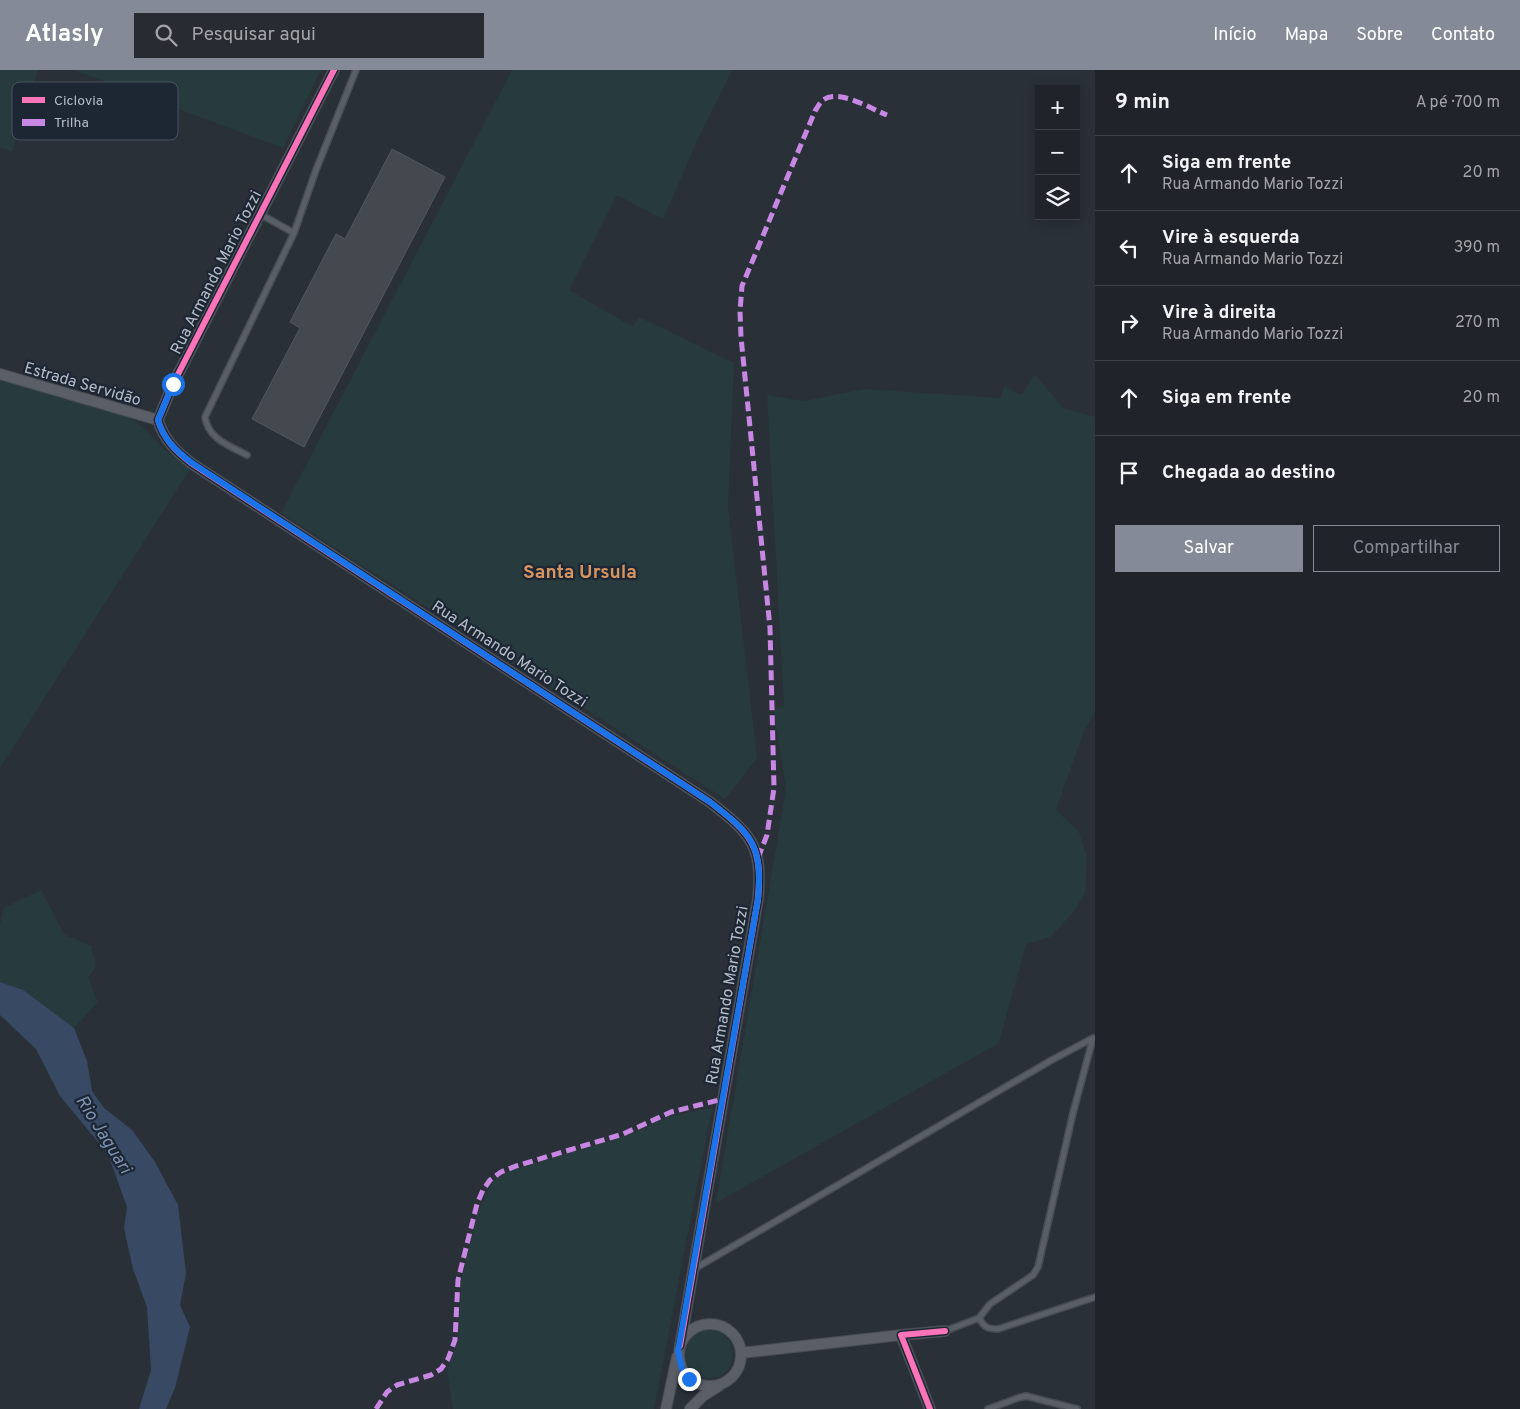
<!DOCTYPE html>
<html lang="pt">
<head>
<meta charset="utf-8">
<style>
	:root { --surface:#20242a; --page:#282c32; --text:#f1f3f6; --muted:#a2a4a8; --line:#3d4147; --accent:#848b96 }
	body { margin:0; font-family:Overpass,sans-serif; background:var(--page); color:var(--text) }
	.controls { position:absolute; right:15px; top:15px; display:grid; overflow:hidden; border-radius:0px; box-shadow:0 2px 12px #0003 }
	.controls button { width:45px; height:45px; display:grid; place-items:center; padding:0; border:0; border-bottom:1px solid var(--line); background:var(--surface); color:var(--text); font:25px sans-serif }
	.stop { position:absolute; width:15px; height:15px; margin:-11px; border:4px solid #1a73e8; border-radius:50%; background:#fff }
	.stop.end { background:#1a73e8; border-color:#fff; box-shadow:0 1px 5px #0008 }
	.list { margin:0; padding:0; list-style:none }
	h2 { display:flex; justify-content:space-between; align-items:center; height:65px; margin:0; padding:0 20px; font-size:21px }
	h2 small { font-size:16px; font-weight:400; color:var(--muted) }
	.list li { display:grid; grid-template-columns:32px 1fr auto; gap:15px; align-items:center; box-sizing:border-box; height:75px; padding:0 20px; border-top:1px solid var(--line) }
	.list b { display:block; font-size:19px; white-space:nowrap }
	.list p { margin:0; font-size:16px; white-space:nowrap; color:var(--muted) }
	.list em { font-size:16px; font-style:normal; color:var(--muted) }
	.actions { display:flex; gap:10px; padding:15px 20px }
	.actions a { flex:1; padding:11px 0; border:1px solid var(--accent); border-radius:0px; text-align:center; font-size:18px; color:var(--accent) }
	.actions .main { background:var(--accent); color:#fff }
	.icon { flex:none; width:28px; height:28px; fill:none; stroke:currentColor; stroke-width:2; stroke-linecap:round; stroke-linejoin:round }
	.map { position:relative; flex:none; width:1095px; height:1339px; overflow:hidden }
	header { display:flex; align-items:center; gap:30px; box-sizing:border-box; height:70px; padding:0 25px; background:var(--accent); color:#fff }
	header strong { font-size:24px }
	nav { display:flex; gap:28px; margin-inline-start:auto; font-size:18px }
	.search { width:350px; height:45px; background:var(--page); display:flex; align-items:center; gap:12px; box-sizing:border-box; padding:0 18px; border-radius:0px; color:var(--muted); font-size:19px }
	main { display:flex }
	aside { flex:1; background:var(--surface) }
	.map>svg:first-child { display:block }
</style>
</head>
<body>
<header>
<strong>Atlasly</strong>
<div class="search"><svg class="icon" aria-label="search" viewBox="0 0 24 24"><circle cx="10" cy="10" r="6"/><path d="M15 15l6 6"/></svg>Pesquisar aqui</div>
<nav><a>Início</a><a>Mapa</a><a>Sobre</a><a>Contato</a></nav>
</header>
<main>
<div class="map">
<svg width="1095" height="1339" viewBox="0 0 1095 1339">
	<rect width="100%" height="100%" fill="#2a3038"/>
	<!-- green -->
	<g fill="#273a3e">
		<polygon points="0,0 38,0 12,82 0,77"/>
		<polygon points="74,0 321,0 283,78"/>
		<polygon points="512,0 732,0 699,67 663,149 617,125 569,220 633,257 639,247 734,293 728,437 757,688 725,729 281,443"/>
		<polygon points="1035,304 1063,338 1095,347 1095,642 1084,661 1056,740 1079,762 1087,787 1085,823 1072,844 1050,867 1026,874 999,973 716,1133 786,719 773,637 784,636 767,325 804,331 864,319 1001,328 1004,316 1021,325"/>
		<polygon points="0,309 126,346 144,358 163,378 190,399 0,698"/>
		<polygon points="41,820 64,864 91,876 96,896 88,908 98,932 74,958 23,920 0,912 0,854 4,838"/>
		<polygon points="712,1038 654,1339 453,1339 447,1300 458,1271 461,1211 477,1146 484,1128 494,1110 509,1101 625,1066 670,1046"/>
		<circle cx="709" cy="1284" r="24"/>
	</g>
	<!-- water -->
	<polygon fill="#384963" points="0,912 23,920 74,958 87,991 92,1021 104,1038 132,1060 155,1092 178,1135 186,1203 180,1235 190,1257 175,1318 166,1339 139,1339 151,1300 147,1237 133,1199 124,1158 127,1137 108,1084 60,1026 36,979 0,945"/>
	<!-- building -->
	<polygon fill="#444950" stroke="#52575f" points="392,79 445,107 304,377 252,349 300,258 290,252 336,164 345,169"/>
	<g fill="none" stroke-linecap="round" stroke-linejoin="round">
		<defs>
			<g id="service">
				<polyline points="294,163 316,100 356,0"/>
				<path d="M247 385C230 376 208 369 205 347L294 163 260 144"/>
				<polyline points="694,1199 1050,991 1093,968 1073,1043 1038,1197 1033,1205 990,1234 979,1248 945,1261"/>
				<path d="M979 1248C984 1257 987 1259 998 1259L1095 1227"/>
				<polyline points="988,1339 1018,1328 1026,1326 1077,1339"/>
			</g>
			<g id="minor">
				<path d="M334 0 173 314 158 350C164 370 176 381 191 393L710 732C751 764 763 775 758 829L680 1276"/>
				<polyline points="0,304 158,350"/>
				<circle cx="710" cy="1285" r="31"/>
				<polyline points="741,1283 901,1265"/>
				<polyline points="666,1339 677,1287"/>
				<polyline points="690,1339 703,1326 719,1316"/>
				<polyline points="930,1339 901,1265 945,1261"/>
			</g>
		</defs>
		<!-- service casing -->
		<use href="#service" stroke="#484c53" stroke-width="8"/>
		<!-- minor casing -->
		<use href="#minor" stroke="#484c53" stroke-width="12"/>
		<!-- service -->
		<use href="#service" stroke="#5a5e66" stroke-width="5"/>
		<!-- minor -->
		<use href="#minor" stroke="#5a5e66" stroke-width="10"/>
		<!-- quiet -->
		<g stroke="#c787e3" stroke-width="5" stroke-dasharray="10 5" stroke-linecap="butt">
			<path d="M758 788 767 765 774 718 770 558 741 267 740 241 742 216 815 41C817 38 819 34 822 31 837 17 871 39 887 45"/>
			<polyline points="376,1339 387,1322 397,1315 431,1305 441,1299 448,1289 455,1270 458,1210 477,1134 483,1120 490,1110 501,1102 516,1096 623,1064 671,1042 723,1029"/>
		</g>
		<defs>
			<g id="cycleway">
				<path d="M334 0 173 314 158 350C164 370 176 381 191 393L710 732C751 764 763 775 758 829L680 1276"/>
				<polyline points="930,1339 901,1265 945,1261"/>
			</g>
		</defs>
		<!-- cycleway casing -->
		<use href="#cycleway" stroke="#1d2633" stroke-width="9"/>
		<!-- cycleway -->
		<use href="#cycleway" stroke="#fb73b8" stroke-width="6"/>
	</g>
	<g fill="none" stroke-linecap="round" stroke-linejoin="round">
		<!-- route -->
		<path stroke="#1a73e8" stroke-width="6" d="M173 314 158 350C164 370 176 381 192 393L710 732C751 764 763 774 758 829L678 1281 682 1299 689 1309"/>
	</g>
	<g text-anchor="middle" stroke-width="4.5" stroke-linejoin="round" paint-order="stroke">
		<!-- street labels -->
		<g font-size="16" fill="#b4bcc9" stroke="#1d2633">
			<text transform="translate(215 202) rotate(-63)" y="6">Rua Armando Mario Tozzi</text>
			<text transform="translate(83 313) rotate(16)" y="6">Estrada Servidão</text>
			<text transform="translate(510 583) rotate(33)" y="6">Rua Armando Mario Tozzi</text>
			<text transform="translate(726 925) rotate(-80)" y="6">Rua Armando Mario Tozzi</text>
		</g>
		<!-- water labels -->
		<g font-size="18" font-style="italic" fill="#7c92b1" stroke="#1d2633">
			<text transform="translate(104 1064) rotate(58)" y="6">Rio Jaguari</text>
		</g>
		<!-- quarter labels -->
		<g font-size="19" font-weight="bold" fill="#d59563" stroke="#1d2633">
			<text x="580" y="508">Santa Ursula</text>
		</g>
	</g>
	<!-- legend -->
	<rect x="12" y="12" width="166" height="58" rx="8" fill="#1d2633" stroke="#4a5360" stroke-width="1"/>
	<rect x="22" y="27" width="23" height="6" fill="#fb73b8"/>
	<rect x="22" y="49" width="23" height="7" fill="#c787e3"/>
	<g font-size="14" fill="#b4bcc9">
		<text x="54" y="35">Ciclovia</text>
		<text x="54" y="57">Trilha</text>
	</g>
</svg>
<div class="controls">
<button>+</button>
<button>−</button>
<button><svg class="icon" aria-label="layers" viewBox="0 0 24 24"><path d="M12 4l9 5-9 5-9-5zM3 14l9 5 9-5"/></svg></button>
</div>
<div class="stop" style="left:173px;top:314px"></div>
<div class="stop end" style="left:689px;top:1309px"></div>
</div>
<aside>
<h2>9 min<small>A pé · 700 m</small></h2>
<ul class="list">
<li><svg class="icon" aria-label="ahead" viewBox="0 0 24 24"><path d="M12 20V5M6 11l6-6 6 6"/></svg><div><b>Siga em frente</b><p>Rua Armando Mario Tozzi</p></div><em>20 m</em></li>
<li><svg class="icon" aria-label="left" viewBox="0 0 24 24"><path d="M17 20v-9H6M10 6l-5 5 5 5"/></svg><div><b>Vire à esquerda</b><p>Rua Armando Mario Tozzi</p></div><em>390 m</em></li>
<li><svg class="icon" aria-label="right" viewBox="0 0 24 24"><path d="M7 20v-9h11M14 6l5 5-5 5"/></svg><div><b>Vire à direita</b><p>Rua Armando Mario Tozzi</p></div><em>270 m</em></li>
<li><svg class="icon" aria-label="ahead" viewBox="0 0 24 24"><path d="M12 20V5M6 11l6-6 6 6"/></svg><div><b>Siga em frente</b></div><em>20 m</em></li>
<li><svg class="icon" aria-label="arrive" viewBox="0 0 24 24"><path d="M6 21V4h12l-3 4 3 4H6"/></svg><div><b>Chegada ao destino</b></div></li>
</ul>
<div class="actions"><a class="main">Salvar</a><a>Compartilhar</a></div>
</aside>
</main>
</body>
</html>
